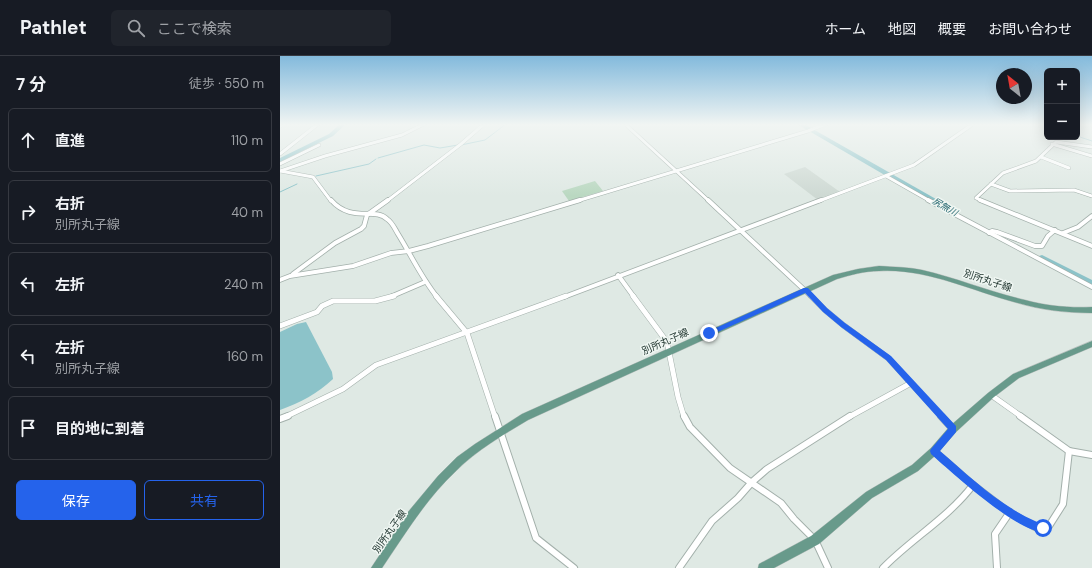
<!DOCTYPE html>
<html lang="ja">
<head>
<meta charset="utf-8">
<style>
	:root { --surface:#171b24; --page:#20242c; --text:#f1f3f6; --muted:#9ea1a6; --line:#363941; --accent:#2563eb }
	body { margin:0; font-family:"DM Sans","Noto Sans JP",sans-serif; background:var(--page); color:var(--text) }
	.controls { position:absolute; right:12px; top:12px; display:grid; overflow:hidden; border-radius:6px; box-shadow:0 4px 16px #0002 }
	.controls button { width:36px; height:36px; display:grid; place-items:center; padding:0; border:0; border-bottom:1px solid var(--line); background:var(--surface); color:var(--text); font:20px sans-serif }
	.compass { position:absolute; left:716px; top:12px; width:36px; height:36px; border-radius:50%; background:var(--surface); box-shadow:0 4px 16px #0002; rotate:329deg }
	.stop { position:absolute; width:12px; height:12px; margin:-9px; border:3px solid #2563eb; border-radius:50%; background:#fff }
	.stop.end { background:#2563eb; border-color:#fff; box-shadow:0 1px 4px #0008 }
	.list { margin:0; padding:0; list-style:none }
	h2 { display:flex; justify-content:space-between; align-items:center; height:52px; margin:0; padding:0 16px; font-size:17px }
	h2 small { font-size:13px; font-weight:400; color:var(--muted) }
	.list li { display:grid; grid-template-columns:26px 1fr auto; gap:12px; align-items:center; box-sizing:border-box; height:64px; margin:0 8px 8px; padding:0 8px; border:1px solid var(--line); border-radius:6px }
	.list b { display:block; font-size:15px; white-space:nowrap }
	.list p { margin:0; font-size:13px; white-space:nowrap; color:var(--muted) }
	.list em { font-size:13px; font-style:normal; color:var(--muted) }
	.actions { display:flex; gap:8px; padding:12px 16px }
	.actions a { flex:1; padding:9px 0; border:1px solid var(--accent); border-radius:6px; text-align:center; font-size:14px; color:var(--accent) }
	.actions .main { background:var(--accent); color:#fff }
	.icon { flex:none; width:22px; height:22px; fill:none; stroke:currentColor; stroke-width:2; stroke-linecap:round; stroke-linejoin:round }
	.map { position:relative; flex:none; width:812px; height:512px; overflow:hidden }
	header { display:flex; align-items:center; gap:24px; box-sizing:border-box; height:56px; padding:0 20px; background:var(--surface); border-bottom:1px solid var(--line) }
	header strong { font-size:19px }
	nav { display:flex; gap:22px; margin-inline-start:auto; font-size:14px }
	.search { width:280px; height:36px; background:var(--page); display:flex; align-items:center; gap:10px; box-sizing:border-box; padding:0 14px; border-radius:6px; color:var(--muted); font-size:15px }
	main { display:flex }
	aside { flex:1; background:var(--surface) }
	.map>svg:first-child { display:block }
</style>
</head>
<body>
<header>
<strong>Pathlet</strong>
<div class="search"><svg class="icon" aria-label="search" viewBox="0 0 24 24"><circle cx="10" cy="10" r="6"/><path d="M15 15l6 6"/></svg>ここで検索</div>
<nav><a>ホーム</a><a>地図</a><a>概要</a><a>お問い合わせ</a></nav>
</header>
<main>
<aside>
<h2>7 分<small>徒歩 · 550 m</small></h2>
<ul class="list">
<li><svg class="icon" aria-label="ahead" viewBox="0 0 24 24"><path d="M12 20V5M6 11l6-6 6 6"/></svg><div><b>直進</b></div><em>110 m</em></li>
<li><svg class="icon" aria-label="right" viewBox="0 0 24 24"><path d="M7 20v-9h11M14 6l5 5-5 5"/></svg><div><b>右折</b><p>別所丸子線</p></div><em>40 m</em></li>
<li><svg class="icon" aria-label="left" viewBox="0 0 24 24"><path d="M17 20v-9H6M10 6l-5 5 5 5"/></svg><div><b>左折</b></div><em>240 m</em></li>
<li><svg class="icon" aria-label="left" viewBox="0 0 24 24"><path d="M17 20v-9H6M10 6l-5 5 5 5"/></svg><div><b>左折</b><p>別所丸子線</p></div><em>160 m</em></li>
<li><svg class="icon" aria-label="arrive" viewBox="0 0 24 24"><path d="M6 21V4h12l-3 4 3 4H6"/></svg><div><b>目的地に到着</b></div></li>
</ul>
<div class="actions"><a class="main">保存</a><a>共有</a></div>
</aside>
<div class="map">
<svg width="812" height="512" viewBox="0 0 812 512">
	<rect width="100%" height="100%" fill="#dfe9e4"/>
	<!-- built -->
	<polygon fill="#ced9d3" points="525,111 560,136 538,144 504,118"/>
	<!-- green -->
	<polygon fill="#bad8c1" points="315,125 323,135 289,145 282,135"/>
	<!-- water -->
	<path fill="#8cc3c9" d="M26 266 52 316 53 323C37 338 21 346 0 354V276L17 268Z"/>
	<g fill="none" stroke-linecap="round" stroke-linejoin="round">
		<!-- stream -->
		<g stroke="#8cc3c9" stroke-width="1">
			<polyline points="757,68 767,71"/>
			<polyline points="797,80 812,85"/>
			<polyline points="181,89 205,84 226,68"/>
			<polyline points="98,102 144,89 160,92 178,89"/>
			<polyline points="36,120 89,108 96,103"/>
			<polyline points="0,136 17,128"/>
		</g>
		<!-- river -->
		<g fill="#8cc3c9" fill-rule="evenodd">
			<polygon points="60,68 66,68 53,80 0,106 0,102 49,78"/>
			<polygon points="517,68 524,68 677,155 673,157 670,157"/>
			<polygon points="762,199 812,224 812,231 759,204 758,202 759,200"/>
		</g>
		<defs>
			<g id="street-far3">
				<polyline points="345,68 429,145"/>
				<polyline points="772,88 812,100"/>
				<polyline points="0,98 38,68"/>
				<polyline points="761,101 789,112"/>
				<polyline points="0,108 39,89"/>
				<polyline points="0,115 33,121 51,145"/>
				<polyline points="0,115 45,100 122,79 144,68"/>
				<polyline points="606,120 650,145"/>
				<polyline points="711,128 730,135 794,134 812,140"/>
				<polyline points="107,145 181,88 204,68"/>
				<polyline points="297,145 528,75 546,68"/>
				<polyline points="539,145 634,109 693,68"/>
				<polyline points="702,145 696,142 723,117 756,105 776,86 812,91"/>
			</g>
			<g id="street-far2">
				<path d="M51 144C71 167 95 151 107 163 112 166 115 173 118 178 131 199 141 221 157 241"/>
				<polyline points="428,144 532,241"/>
				<polyline points="648,144 812,231"/>
				<polyline points="700,144 812,190"/>
				<polyline points="709,177 712,175 717,176 755,190 762,190 768,180 775,174"/>
				<polyline points="783,177 798,171 812,160"/>
				<polyline points="13,218 55,187 81,173 84,170 87,159 108,144"/>
				<polyline points="338,219 354,241"/>
				<polyline points="0,224 10,220 73,210 111,197 129,195 148,190 300,144"/>
				<polyline points="110,241 145,226"/>
				<polyline points="284,241 541,144"/>
			</g>
			<g id="street-far1">
				<polyline points="156,240 187,277 215,361"/>
				<polyline points="353,240 387,286 398,341 404,361"/>
				<polyline points="531,240 545,254 563,269 608,302 662,361"/>
				<polyline points="0,270 37,256 42,250 53,245 95,245 114,240"/>
				<polyline points="711,339 742,361"/>
				<polyline points="5,361 63,333 96,309 286,240"/>
				<polyline points="569,361 631,327"/>
			</g>
			<g id="street">
				<polyline points="215,360 256,482 294,512"/>
				<polyline points="404,360 410,371 450,412 501,447 514,463 535,484 548,512"/>
				<polyline points="661,360 673,373"/>
				<polyline points="740,360 789,395 812,399"/>
				<polyline points="0,363 8,360"/>
				<polyline points="654,395 693,429 727,455 755,471 763,472 769,470 783,448 789,395"/>
				<polyline points="399,512 432,465 458,442 472,426 487,413 570,360"/>
				<path d="M603 512C631 483 668 462 693 429"/>
				<polyline points="717,512 715,478 730,456"/>
			</g>
			<polygon id="secondary" points="1,68 6,68 0,72 0,69"/>
			<g id="primary">
				<path d="M599 210C614 211 628 211 642 214 677 222 710 236 745 244 767 250 789 252 812 251V257C785 257 760 254 734 246 690 234 645 212 599 215 584 215 571 219 557 223L248 364C223 379 197 394 176 415 146 443 125 478 102 512H91L128 456 158 420 177 401 195 388 242 358 553 219 578 213Z"/>
				<polygon points="812,285 812,291 739,322 714,341 676,376 657,398 638,415 592,442 539,488 494,512 478,512 479,508 531,480 586,436 632,409 651,392 670,370 708,337 733,318"/>
			</g>
		</defs>
		<!-- street-far3 casing -->
		<use href="#street-far3" stroke="#a3b0ab" stroke-width="4"/>
		<!-- street-far2 casing -->
		<use href="#street-far2" stroke="#a3b0ab" stroke-width="5.5"/>
		<!-- street-far1 casing -->
		<use href="#street-far1" stroke="#a3b0ab" stroke-width="6"/>
		<!-- street casing -->
		<use href="#street" stroke="#a3b0ab" stroke-width="8"/>
		<!-- secondary casing -->
		<use href="#secondary" stroke="#a0b4ab" stroke-width="1"/>
		<!-- primary casing -->
		<use href="#primary" stroke="#bdc3c1" stroke-width="1"/>
		<!-- street-far3 -->
		<use href="#street-far3" stroke="#fff" stroke-width="3"/>
		<!-- street-far2 -->
		<use href="#street-far2" stroke="#fff" stroke-width="4"/>
		<!-- street-far1 -->
		<use href="#street-far1" stroke="#fff" stroke-width="5"/>
		<!-- street -->
		<use href="#street" stroke="#fff" stroke-width="6"/>
		<!-- secondary -->
		<use href="#secondary" fill="#fff" fill-rule="evenodd"/>
		<!-- primary -->
		<use href="#primary" fill="#689a8b" fill-rule="evenodd"/>
	</g>
	<!-- sky -->
	<linearGradient id="sky" x2="0" y2="1"><stop stop-color="#83badc"/><stop offset="0.49" stop-color="#f1f5f3"/><stop offset="1" stop-color="#f1f5f3" stop-opacity="0"/></linearGradient>
	<rect width="812" height="140" fill="url(#sky)"/>
	<!-- route -->
	<path fill="#2563eb" d="M524 232H528L547 252 565 267 611 300 676 370V376L660 395C689 420 719 449 755 465 758 467 763 467 767 469L768 472 767 475C745 484 669 414 651 398L650 395 651 393 668 373 606 304 561 271 543 256 525 237 431 279 429 280 426 277 427 276Z"/>
	<g text-anchor="middle" stroke-width="3" stroke-linejoin="round" paint-order="stroke">
		<!-- far-water labels -->
		<g font-size="9" font-style="italic" fill="#22646d" stroke="#eff6f2">
			<text transform="translate(665 151) rotate(30)" y="3">尻無川</text>
		</g>
		<!-- street labels -->
		<g font-size="10" fill="#223731" stroke="#eff6f2">
			<text transform="translate(708 224) rotate(18)" y="4">別所丸子線</text>
			<text transform="translate(385 285) rotate(-24)" y="4">別所丸子線</text>
			<text transform="translate(109 475) rotate(-55)" y="4">別所丸子線</text>
		</g>
	</g>
</svg>
<div class="controls">
<button>+</button>
<button>−</button>
</div>
<svg class="compass" viewBox="-18 -18 36 36"><path d="M0-13l5 13h-10z" fill="#e53935"/><path d="M0 13l5-13h-10z" fill="#9ea1a6"/></svg>
<div class="stop" style="left:763px;top:472px"></div>
<div class="stop end" style="left:429px;top:277px"></div>
</div>
</main>
</body>
</html>
